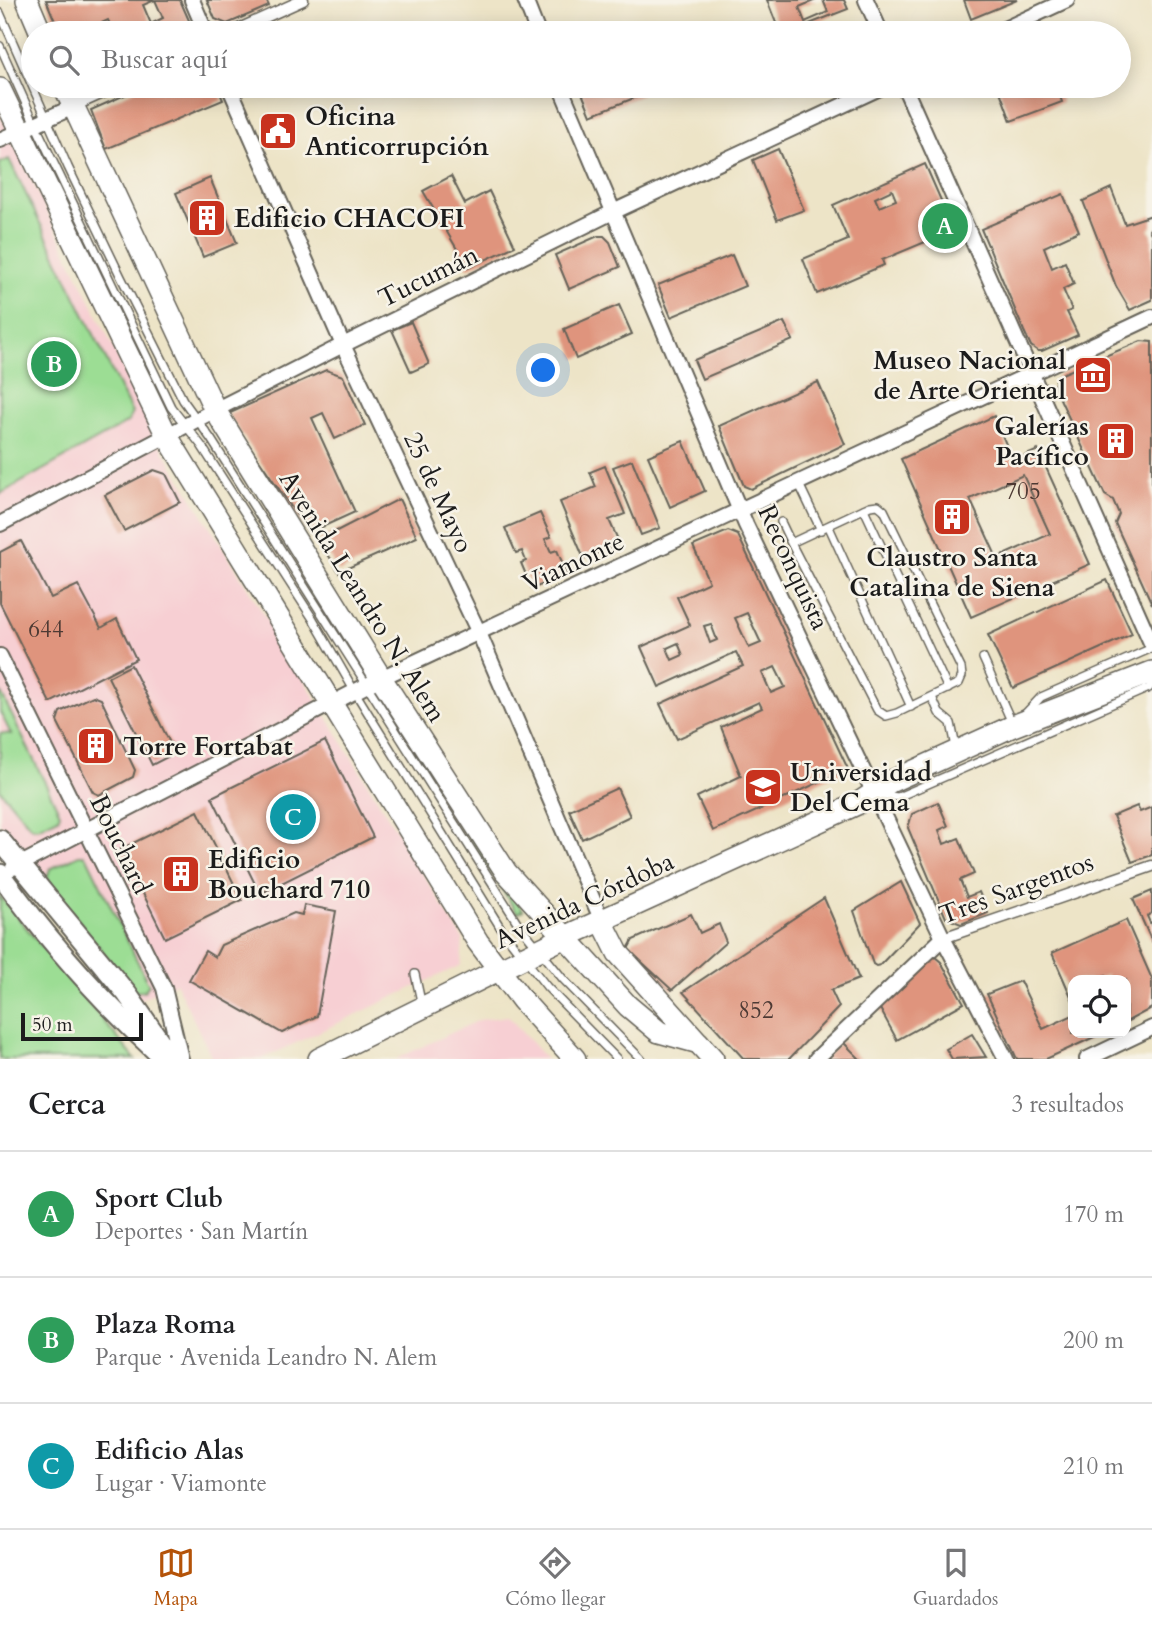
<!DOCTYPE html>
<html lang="es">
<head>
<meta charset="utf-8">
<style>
	:root { --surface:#fff; --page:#f6f6f6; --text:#202124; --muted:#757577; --line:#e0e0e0; --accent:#b45309 }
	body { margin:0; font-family:Cardo,serif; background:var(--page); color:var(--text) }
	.controls { position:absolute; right:21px; bottom:21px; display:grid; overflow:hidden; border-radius:14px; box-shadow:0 4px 18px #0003 }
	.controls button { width:63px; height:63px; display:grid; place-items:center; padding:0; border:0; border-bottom:2px solid var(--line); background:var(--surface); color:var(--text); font:35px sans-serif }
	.scale { position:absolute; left:21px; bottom:18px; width:122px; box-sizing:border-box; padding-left:7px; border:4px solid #1c1c1c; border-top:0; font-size:19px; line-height:24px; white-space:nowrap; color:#1c1c1c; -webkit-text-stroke:5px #f7f3e8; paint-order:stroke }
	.you { position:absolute; left:544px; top:371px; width:24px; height:24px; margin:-18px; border:5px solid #fff; border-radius:50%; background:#1a73e8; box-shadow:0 0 0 10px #1a73e833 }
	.badge { display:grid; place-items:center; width:46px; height:46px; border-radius:50%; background:var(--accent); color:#fff; font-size:23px; font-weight:700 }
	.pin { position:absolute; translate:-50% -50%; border:4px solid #fff; box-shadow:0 2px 7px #0006 }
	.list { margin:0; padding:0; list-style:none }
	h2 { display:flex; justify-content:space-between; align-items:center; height:91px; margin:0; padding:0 28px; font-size:30px }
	h2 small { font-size:23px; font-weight:400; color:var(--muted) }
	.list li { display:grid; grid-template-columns:46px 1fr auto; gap:21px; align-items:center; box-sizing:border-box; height:126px; padding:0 28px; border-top:2px solid var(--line) }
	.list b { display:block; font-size:26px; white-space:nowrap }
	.list p { margin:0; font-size:23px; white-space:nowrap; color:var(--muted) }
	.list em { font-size:23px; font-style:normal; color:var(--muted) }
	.icon { flex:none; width:38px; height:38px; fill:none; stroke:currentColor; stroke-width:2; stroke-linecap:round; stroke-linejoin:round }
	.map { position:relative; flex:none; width:1152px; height:1059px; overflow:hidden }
	.search { position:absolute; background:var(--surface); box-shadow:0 4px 18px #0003; left:21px; right:21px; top:21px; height:77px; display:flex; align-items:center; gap:18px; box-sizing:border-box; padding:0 24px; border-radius:38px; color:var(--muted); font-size:26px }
	.sheet { height:469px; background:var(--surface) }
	nav { display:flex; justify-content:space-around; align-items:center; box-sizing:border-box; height:98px; border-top:2px solid var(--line); background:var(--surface); font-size:19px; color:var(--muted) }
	nav a { display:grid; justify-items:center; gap:4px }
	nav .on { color:var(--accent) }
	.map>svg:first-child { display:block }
</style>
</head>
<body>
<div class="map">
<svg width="1152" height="1059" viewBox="0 0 1152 1059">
	<rect width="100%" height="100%" fill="#f7f3e8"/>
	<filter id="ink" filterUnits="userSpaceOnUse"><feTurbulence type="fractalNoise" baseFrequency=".0143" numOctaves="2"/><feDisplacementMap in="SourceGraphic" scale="14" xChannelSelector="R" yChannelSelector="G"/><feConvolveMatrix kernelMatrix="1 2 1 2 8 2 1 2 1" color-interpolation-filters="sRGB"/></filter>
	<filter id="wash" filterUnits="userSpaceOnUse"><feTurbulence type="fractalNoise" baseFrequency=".00686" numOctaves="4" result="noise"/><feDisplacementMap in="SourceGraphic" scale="28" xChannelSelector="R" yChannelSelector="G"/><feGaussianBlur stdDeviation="1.57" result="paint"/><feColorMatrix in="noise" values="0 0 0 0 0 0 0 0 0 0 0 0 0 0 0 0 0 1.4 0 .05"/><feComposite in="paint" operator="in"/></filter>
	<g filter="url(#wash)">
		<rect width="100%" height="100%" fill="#ede4c7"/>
		<!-- built -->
		<g fill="#f7cfd3">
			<polygon points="0,115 163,450 463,939 461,965 262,1059 212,1058 176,983 138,1000 0,823"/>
			<polygon points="508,1016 546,1059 396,1059 479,1020"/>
		</g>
		<!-- green -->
		<g fill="#9cdd94" stroke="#5c7c58" stroke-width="2">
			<polygon points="9,159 132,413 128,422 0,494 0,163"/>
			<polygon points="0,691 60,813 58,818 38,828 31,827 0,790 0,733 11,734 0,712"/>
			<polygon points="400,721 523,910 517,913 395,723"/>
			<polygon points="79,855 84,855 88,859 149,985 144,991 134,992 53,888 47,877 50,869"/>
			<polygon points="0,896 135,1059 0,1059"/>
		</g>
		<g id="blocks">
			<!-- building -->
			<g fill="#df947d" fill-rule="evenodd">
				<polygon points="46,0 155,0 143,5 151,24 163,18 155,0 180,0 191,25 189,33 114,33 108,20 95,26 98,33 60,33"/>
				<polygon points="207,0 266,0 269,6 227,24 215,19"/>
				<polygon points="767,0 816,0 799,7 805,22 828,12 823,0 844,0 848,9 786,33 780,33"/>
				<polygon points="964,0 1017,0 971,19"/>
				<polygon points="145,86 217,86 223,100 106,149 91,110"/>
				<polygon points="579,86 638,86 642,95 591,115"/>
				<polygon points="998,86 1056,86 1062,102 1011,121"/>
				<polygon points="778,149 804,210 777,220 753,160"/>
				<path d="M925 164 954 230 882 260 884 265 817 294 803 259 848 240 833 205ZM892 190 896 200 879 207 875 198Z"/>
				<polygon points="451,176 465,204 489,191 515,246 468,268 423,191"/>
				<polygon points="210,178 237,243 203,257 176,193"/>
				<polygon points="1111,188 1125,224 1152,215 1152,226 1149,230 1152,235 1152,300 1130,310 1116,286 1083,201"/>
				<polygon points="1063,194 1079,231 1044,247 1052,268 1065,262 1074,284 1063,289 1072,310 1067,312 1078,335 1042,351 1038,351 1031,346 1024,331 981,229"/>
				<polygon points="598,236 604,236 610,242 620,267 569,289 555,255"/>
				<polygon points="732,255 745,286 671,317 658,285"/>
				<polygon points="619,305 632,334 576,359 564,329"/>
				<polygon points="411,322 429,364 411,372 392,330"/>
				<polygon points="784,322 793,340 702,379 694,360"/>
				<polygon points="1141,341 1152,342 1152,604 1115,523 1119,514 1113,500 1105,495 1054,386 1057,376"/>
				<polygon points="326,370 343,376 365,425 335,439 323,413 312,418 355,512 309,533 228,414"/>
				<polygon points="818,382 845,444 751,489 744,486 719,426"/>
				<path d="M994 416 1013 461 1038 450 1090 564 971 617 901 459ZM1023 475 1050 534 997 558 970 499Z"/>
				<polygon points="683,441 705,491 670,507 648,456"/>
				<polygon points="632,460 660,528 641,535 613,467"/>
				<polygon points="605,466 625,514 609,520 620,544 584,559 560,502 596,487 590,472"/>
				<polygon points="154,470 166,474 180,502 124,531 105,495"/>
				<polygon points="399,499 417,537 339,572 319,540"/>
				<polygon points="540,513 551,537 545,539 551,552 557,550 567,574 532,589 521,563 526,561 522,551 516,553 505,528"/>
				<path d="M728 531 738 535 848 769 713 831 697 797 741 776 721 727 762 708 759 702 677 739 660 704 743 666 736 652 659 687 641 647 690 625 677 597 709 582 693 546ZM747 613 761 643 749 648 735 618ZM711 624 717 640 710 643 704 626ZM678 643 683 655 672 660 667 648ZM775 667 785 687 771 693 762 673Z"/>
				<polygon points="21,541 51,598 78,585 101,628 117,619 136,659 50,703 0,603 0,552"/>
				<polygon points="1107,580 1132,634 1013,688 988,635"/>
				<polygon points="131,665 175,753 152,765 108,677"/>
				<polygon points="93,696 101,699 135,770 133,777 99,795 93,792 57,721 60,712"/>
				<polygon points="325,741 373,837 260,894 212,797"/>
				<polygon points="617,788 630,816 582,839 569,810"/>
				<polygon points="938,802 948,826 939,830 944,844 959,838 974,874 960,880 967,897 979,892 988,913 961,924 946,918 908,828 912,814"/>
				<polygon points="1137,806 1140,812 1152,807 1152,855 1132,862 1113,816"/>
				<polygon points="198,811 242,900 165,938 121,849"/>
				<polygon points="901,882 920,923 880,965 876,966 873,964 854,911"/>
				<polygon points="1152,891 1152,913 1147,916 1150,923 1152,922 1152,942 1133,899"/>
				<polygon points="824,898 859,979 831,990 839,1007 789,1059 744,1059 683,992"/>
				<polygon points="304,905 336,911 317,1016 282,1033 189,980 205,951 215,957 221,945 294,913 302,915"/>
				<polygon points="691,914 700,933 719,924 726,942 672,990 628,949 633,940"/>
				<polygon points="1126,920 1152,979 1152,1008 1126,1022 1126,980 1108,980 1106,975 1098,978 1099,980 1073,980 1073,1001 1052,953"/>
				<polygon points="935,957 941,962 964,1003 897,1040 878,1005 928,958"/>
				<polygon points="1020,981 1043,1029 1073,1015 1073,1033 1103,1033 1046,1059 1017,1059 987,994"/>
				<polygon points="972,1034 986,1057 952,1059 946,1049"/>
				<polygon points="842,1041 860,1059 824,1059"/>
			</g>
		</g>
	</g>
	<g filter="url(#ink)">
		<use href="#blocks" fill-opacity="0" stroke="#656258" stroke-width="2"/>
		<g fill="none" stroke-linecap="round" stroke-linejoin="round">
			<defs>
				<g id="service">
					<polyline points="0,13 68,167 121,277 183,400 211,439 517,922 563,979 641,1059"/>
					<polyline points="0,46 35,124 171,407 201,445 313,619 355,692 502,930 547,987 617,1059"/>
					<polyline points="799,484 821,530"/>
					<polyline points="864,509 948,689"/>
					<polyline points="781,522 791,543 877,710 886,716 897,713 959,683 962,676 961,668 884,510 878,505 870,506 791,543"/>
					<polyline points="829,527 911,707"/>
					<polyline points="983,658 1012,723"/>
					<polyline points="932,697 939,713 951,723 956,747"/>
					<polyline points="1024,715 1041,697 1152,648"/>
					<polyline points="881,795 898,797 1149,688 1152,684"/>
					<polyline points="415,974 422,1006"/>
				</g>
				<g id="pedestrian">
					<polyline points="230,33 303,0"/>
					<polyline points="74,106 118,86"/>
					<polyline points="943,938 1152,866"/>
				</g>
				<g id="minor">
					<polyline points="192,0 206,33"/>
					<polyline points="525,0 538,33"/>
					<polyline points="866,0 881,33"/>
					<polyline points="996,33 1067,0"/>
					<polyline points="229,86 343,345 479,633 602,921"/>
					<polyline points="560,86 746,525 943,938 1006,1059"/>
					<polyline points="904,86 1152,645"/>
					<polyline points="0,140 73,107"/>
					<polyline points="0,524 215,410 343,345 613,212 884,86"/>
					<polyline points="0,656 164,988 181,1059"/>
					<polyline points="13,868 381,678 1152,317"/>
					<polyline points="816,1059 943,938"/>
					<polyline points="1087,1059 1152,1028"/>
				</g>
				<g id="secondary">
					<polyline points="0,840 127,994 172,1059"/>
					<path d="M0 874C47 939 100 1000 159 1054"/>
				</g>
				<g id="primary">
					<polyline points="27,0 41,33"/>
					<polyline points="64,86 215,410 381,678 506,872 628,1006 659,1032 699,1043"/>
					<polyline points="0,89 167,436 478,942 522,1000 575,1059"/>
					<polyline points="602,921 618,953 713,1059"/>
					<polyline points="319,1059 565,937 857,804 890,782 1013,726 1152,672"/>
				</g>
			</defs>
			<!-- service casing -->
			<use href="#service" stroke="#656258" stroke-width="10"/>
			<!-- pedestrian casing -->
			<use href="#pedestrian" stroke="#656258" stroke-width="13"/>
			<!-- minor casing -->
			<use href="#minor" stroke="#656258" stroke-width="18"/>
			<!-- secondary casing -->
			<use href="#secondary" stroke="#656258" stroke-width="23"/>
			<!-- primary casing -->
			<use href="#primary" stroke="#656258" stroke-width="24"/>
			<!-- service -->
			<use href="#service" stroke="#fff" stroke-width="7"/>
			<!-- pedestrian -->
			<use href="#pedestrian" stroke="#fff" stroke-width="10"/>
			<!-- minor -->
			<use href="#minor" stroke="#fff" stroke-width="14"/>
			<!-- secondary -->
			<use href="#secondary" stroke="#fff" stroke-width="19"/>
			<!-- primary -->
			<use href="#primary" stroke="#fff" stroke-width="21"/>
		</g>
	</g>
	<!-- icons -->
	<defs>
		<symbol id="civic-square" viewBox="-11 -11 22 22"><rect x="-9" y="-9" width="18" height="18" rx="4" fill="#c8321e" stroke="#f7f3e8"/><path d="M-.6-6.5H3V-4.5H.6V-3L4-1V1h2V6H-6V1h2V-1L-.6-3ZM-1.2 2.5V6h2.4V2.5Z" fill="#fff"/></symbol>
		<symbol id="building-square" viewBox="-11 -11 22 22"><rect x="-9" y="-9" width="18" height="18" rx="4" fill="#c8321e" stroke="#f7f3e8"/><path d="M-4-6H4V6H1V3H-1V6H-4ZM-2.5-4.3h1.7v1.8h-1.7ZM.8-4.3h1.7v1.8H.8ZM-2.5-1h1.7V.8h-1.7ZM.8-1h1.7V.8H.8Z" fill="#fff"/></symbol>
		<symbol id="museum-square" viewBox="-11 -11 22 22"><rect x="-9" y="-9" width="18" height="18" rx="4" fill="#c8321e" stroke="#f7f3e8"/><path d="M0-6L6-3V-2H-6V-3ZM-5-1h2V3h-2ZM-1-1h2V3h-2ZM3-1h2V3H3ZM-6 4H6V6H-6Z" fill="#fff"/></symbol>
		<symbol id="university-square" viewBox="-11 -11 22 22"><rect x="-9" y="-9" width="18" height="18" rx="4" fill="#c8321e" stroke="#f7f3e8"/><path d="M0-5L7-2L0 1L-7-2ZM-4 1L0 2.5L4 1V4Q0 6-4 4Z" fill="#fff"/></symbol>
	</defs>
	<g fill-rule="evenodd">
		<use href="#civic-square" x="256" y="109" width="44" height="44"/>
		<use href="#building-square" x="185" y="196" width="44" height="44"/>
		<use href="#museum-square" x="1071" y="353" width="44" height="44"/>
		<use href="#building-square" x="1094" y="419" width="44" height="44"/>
		<use href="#building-square" x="930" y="495" width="44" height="44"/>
		<use href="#building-square" x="74" y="724" width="44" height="44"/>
		<use href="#university-square" x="741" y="765" width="44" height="44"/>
		<use href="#building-square" x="159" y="852" width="44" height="44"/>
	</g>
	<g text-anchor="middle" stroke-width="5" stroke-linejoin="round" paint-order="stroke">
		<!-- number labels -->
		<g font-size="23" fill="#4d3a34">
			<text x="1023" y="499">705</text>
			<text x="46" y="637">644</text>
			<text x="756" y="1018">852</text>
		</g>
		<!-- poi labels -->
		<g font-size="26" font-weight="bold" fill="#1c1c1c" stroke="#f7f3e8" text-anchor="start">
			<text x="305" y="125">Oficina<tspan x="305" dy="30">Anticorrupción</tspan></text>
			<text x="234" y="227">Edificio CHACOFI</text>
			<text x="1066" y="369" text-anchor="end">Museo Nacional<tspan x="1066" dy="30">de Arte Oriental</tspan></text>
			<text x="1089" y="435" text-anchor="end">Galerías<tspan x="1089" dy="30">Pacífico</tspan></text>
			<text x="952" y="566" text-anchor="middle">Claustro Santa<tspan x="952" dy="30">Catalina de Siena</tspan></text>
			<text x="123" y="755">Torre Fortabat</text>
			<text x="790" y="781">Universidad<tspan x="790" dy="30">Del Cema</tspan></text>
			<text x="208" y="868">Edificio<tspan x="208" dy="30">Bouchard 710</tspan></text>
		</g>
		<!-- street labels -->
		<g font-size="26" fill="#1c1c1c" stroke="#f7f3e8">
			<text transform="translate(428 276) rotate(-26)" y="9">Tucumán</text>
			<text transform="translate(439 492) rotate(65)" y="9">25 de Mayo</text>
			<text transform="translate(573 562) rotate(-25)" y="9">Viamonte</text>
			<text transform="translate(794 567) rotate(65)" y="9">Reconquista</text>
			<text transform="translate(363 596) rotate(58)" y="9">Avenida Leandro N. Alem</text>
			<text transform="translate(121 844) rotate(64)" y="9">Bouchard</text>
			<text transform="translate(1016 888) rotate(-20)" y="9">Tres Sargentos</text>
			<text transform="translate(584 900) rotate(-25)" y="9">Avenida Córdoba</text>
		</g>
	</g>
</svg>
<div class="controls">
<button><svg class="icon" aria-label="locate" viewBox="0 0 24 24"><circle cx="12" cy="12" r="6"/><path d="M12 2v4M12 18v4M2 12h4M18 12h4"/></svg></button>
</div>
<div class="scale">50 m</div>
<div class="you"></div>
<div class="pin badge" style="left:945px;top:226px;background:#2e9e5b">A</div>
<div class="pin badge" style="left:54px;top:364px;background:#2e9e5b">B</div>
<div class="pin badge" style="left:293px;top:817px;background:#0f9aa8">C</div>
<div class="search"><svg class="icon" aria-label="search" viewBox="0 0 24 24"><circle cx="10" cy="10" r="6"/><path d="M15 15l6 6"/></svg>Buscar aquí</div>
</div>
<section class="sheet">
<h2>Cerca<small>3 resultados</small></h2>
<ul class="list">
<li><span class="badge" style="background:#2e9e5b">A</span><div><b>Sport Club</b><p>Deportes · San Martín</p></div><em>170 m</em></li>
<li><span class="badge" style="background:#2e9e5b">B</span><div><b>Plaza Roma</b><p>Parque · Avenida Leandro N. Alem</p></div><em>200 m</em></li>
<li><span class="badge" style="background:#0f9aa8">C</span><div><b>Edificio Alas</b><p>Lugar · Viamonte</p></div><em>210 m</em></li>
</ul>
</section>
<nav>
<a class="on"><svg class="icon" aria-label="map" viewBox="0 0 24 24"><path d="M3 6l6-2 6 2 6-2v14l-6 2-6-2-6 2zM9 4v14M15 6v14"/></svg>Mapa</a>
<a><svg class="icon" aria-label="directions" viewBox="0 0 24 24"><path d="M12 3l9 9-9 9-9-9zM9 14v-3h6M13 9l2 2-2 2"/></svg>Cómo llegar</a>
<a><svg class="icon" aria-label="saved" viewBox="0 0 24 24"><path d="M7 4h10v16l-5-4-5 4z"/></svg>Guardados</a>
</nav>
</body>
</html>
